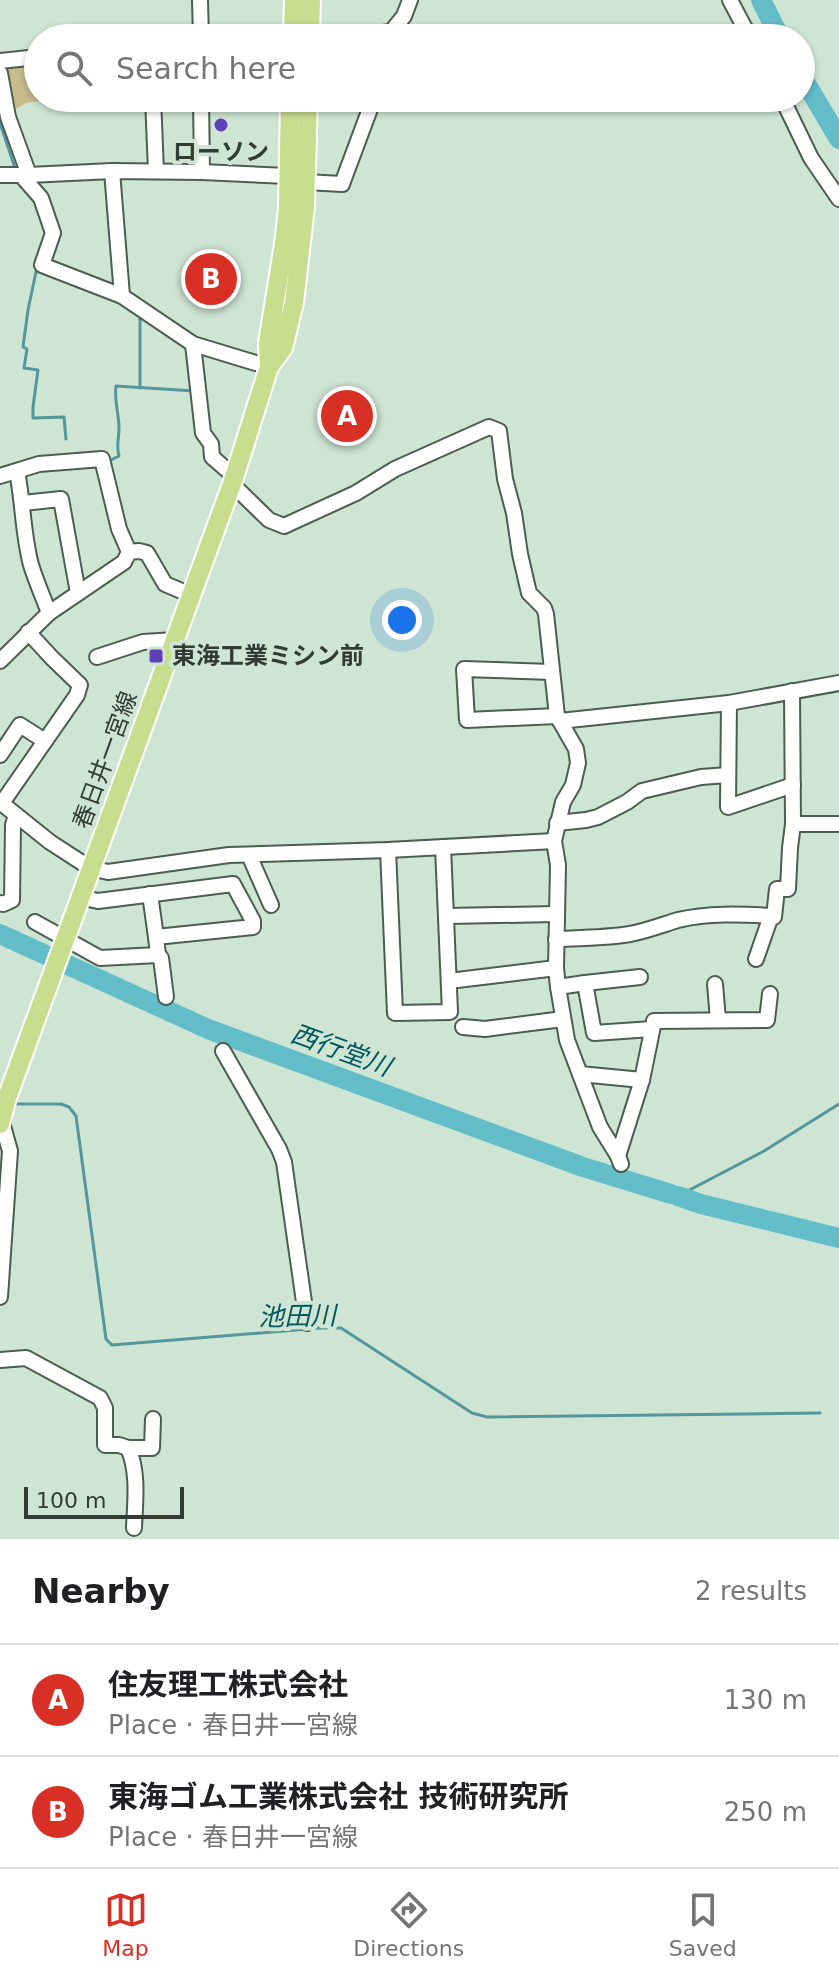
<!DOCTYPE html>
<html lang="en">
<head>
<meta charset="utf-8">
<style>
	:root { --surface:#fff; --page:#f6f6f6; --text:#202124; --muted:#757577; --line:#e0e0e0; --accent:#d93025 }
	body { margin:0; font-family:"DejaVu Sans","Noto Sans JP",sans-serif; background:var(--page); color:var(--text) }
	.scale { position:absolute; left:24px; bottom:20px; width:160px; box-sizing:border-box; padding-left:8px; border:4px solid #323b34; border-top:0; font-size:22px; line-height:28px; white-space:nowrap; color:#323b34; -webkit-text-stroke:6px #cfe5d3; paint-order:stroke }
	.you { position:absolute; left:402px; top:620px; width:28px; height:28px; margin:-20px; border:6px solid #fff; border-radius:50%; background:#1a73e8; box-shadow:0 0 0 12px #1a73e833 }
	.badge { display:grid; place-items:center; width:52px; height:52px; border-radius:50%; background:var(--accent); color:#fff; font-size:26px; font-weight:700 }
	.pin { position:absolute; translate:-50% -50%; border:4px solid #fff; box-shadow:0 2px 8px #0006 }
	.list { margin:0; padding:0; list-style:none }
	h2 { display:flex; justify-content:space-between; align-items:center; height:104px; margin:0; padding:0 32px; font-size:34px }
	h2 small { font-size:26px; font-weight:400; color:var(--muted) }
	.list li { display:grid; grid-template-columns:52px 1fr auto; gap:24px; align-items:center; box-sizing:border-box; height:112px; padding:0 32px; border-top:2px solid var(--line) }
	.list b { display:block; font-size:30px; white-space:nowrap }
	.list p { margin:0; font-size:26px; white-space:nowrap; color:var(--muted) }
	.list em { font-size:26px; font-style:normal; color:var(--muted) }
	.icon { flex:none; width:44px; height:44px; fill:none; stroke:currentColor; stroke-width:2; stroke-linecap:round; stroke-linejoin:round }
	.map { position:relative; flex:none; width:839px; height:1539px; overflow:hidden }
	.search { position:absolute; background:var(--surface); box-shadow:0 2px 6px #0004; left:24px; right:24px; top:24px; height:88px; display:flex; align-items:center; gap:20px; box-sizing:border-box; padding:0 28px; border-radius:44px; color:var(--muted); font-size:30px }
	.sheet { height:328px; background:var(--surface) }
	nav { display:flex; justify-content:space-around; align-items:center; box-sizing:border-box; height:112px; border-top:2px solid var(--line); background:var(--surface); font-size:22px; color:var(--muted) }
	nav a { display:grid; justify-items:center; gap:4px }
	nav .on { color:var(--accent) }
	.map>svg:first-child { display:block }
</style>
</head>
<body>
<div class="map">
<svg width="839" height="1539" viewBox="0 0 839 1539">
	<rect width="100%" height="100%" fill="#cfe5d3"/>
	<!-- green -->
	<polygon fill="#c7bc8b" points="38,62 38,98 60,98 26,103 12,111 4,66"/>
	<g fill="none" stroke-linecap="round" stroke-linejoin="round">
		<!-- stream -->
		<g stroke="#54969c" stroke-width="3">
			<polyline points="0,123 15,168"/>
			<polyline points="37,267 28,310 23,347 27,349 24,368 38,370 33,407 33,418 64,417 66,439"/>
			<polyline points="140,317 140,388"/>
			<path d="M109 461 119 456C116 446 119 439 119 428 119 414 114 401 116 386L194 391"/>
			<polyline points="12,1104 61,1104 69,1107 76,1116 106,1339 112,1345 320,1328 341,1328 472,1413 487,1417 820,1413"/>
			<polyline points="671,1194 678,1196 764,1151 839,1104"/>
		</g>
		<!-- river -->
		<g stroke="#62bdc8" stroke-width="20">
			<polyline points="761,0 780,38"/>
			<polyline points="801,75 839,139"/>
			<polyline points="0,934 208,1029 583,1167 671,1194"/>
			<polyline points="678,1196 701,1204 839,1238"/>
		</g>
		<defs>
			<g id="minor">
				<polyline points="200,0 201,38"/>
				<polyline points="730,0 750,38"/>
				<polyline points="341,38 391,32 404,16 410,0"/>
				<polyline points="0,61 38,57"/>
				<polyline points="0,73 8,117 29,175"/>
				<polyline points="153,98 156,171"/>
				<polyline points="201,98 202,172"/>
				<polyline points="782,98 811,158 839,199"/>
				<polyline points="112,171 122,296 193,344 269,367"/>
				<polyline points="0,175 29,175 112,171 202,172 287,176 306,182 342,184 374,98"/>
				<polyline points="21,175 41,198 53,233 42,265 122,296"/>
				<polyline points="193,344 203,433 211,444 212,457 235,477"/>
				<path d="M17 471C23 502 23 535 31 565 36 581 43 597 49 613"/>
				<polyline points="0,476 39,464 102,459 119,529 129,552"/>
				<polyline points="232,484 269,520 284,526 356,493 395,469 489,427 499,431 505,479 514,513 520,554 529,593 544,608 546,614 557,716 560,721 729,703 839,683"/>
				<polyline points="23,503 61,499 78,593"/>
				<polyline points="97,657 143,642 175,640"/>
				<polyline points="0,661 49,613 124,562 129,552 139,551 147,553 165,584 191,595"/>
				<polyline points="552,672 464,669 467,720 557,716"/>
				<polyline points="729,703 728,807 793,785"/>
				<polyline points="560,721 576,749 578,763 573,785 563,802 554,841 558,865 556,968 558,987 567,1040 600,1127 618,1156 621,1164"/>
				<polyline points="0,755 20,725 45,741"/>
				<polyline points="0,802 50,842 90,868 108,872 229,855 388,850 554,841"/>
				<polyline points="2,803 77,695 80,685 52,658 28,632"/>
				<polyline points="557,823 586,820 598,817 627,802 642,791 701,777 728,775"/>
				<polyline points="793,824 839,824"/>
				<polyline points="388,850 395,1013 450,1012 443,847"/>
				<polyline points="249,855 271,905"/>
				<polyline points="150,894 156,937"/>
				<polyline points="0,903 3,904 12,900 13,825 16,815"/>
				<polyline points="447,916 556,914"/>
				<polyline points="35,922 100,958 158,955 156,937 253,927 253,921 233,884 98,901 80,897"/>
				<path d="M556 939C580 938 606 938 630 934 646 931 662 925 678 920 708 913 740 914 771 916"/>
				<polyline points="158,955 161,958 166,997"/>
				<polyline points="756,959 771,916 774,917 777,889 788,889 790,848 793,824 792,691"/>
				<polyline points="449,981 556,968"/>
				<polyline points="585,983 640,977"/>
				<polyline points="715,984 718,1020"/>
				<polyline points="558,987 585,983 594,1033 652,1029"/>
				<polyline points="463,1027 485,1029 563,1019"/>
				<polyline points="223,1051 279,1149 284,1162 307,1323"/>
				<polyline points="580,1074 642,1080"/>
				<polyline points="618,1156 642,1080 654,1021 767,1020 770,994"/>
				<polyline points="0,1297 10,1151 1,1119"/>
				<path d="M0 1360 26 1358 100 1398 105 1408V1445H119L128 1448C139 1472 135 1503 134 1528"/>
				<polyline points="128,1448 152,1448 153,1419"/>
			</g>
			<g id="major">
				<polyline points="293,38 294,0"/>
				<polyline points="310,38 311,0"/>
				<polyline points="269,367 283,348 294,303 305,207 308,98"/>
				<polyline points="0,1124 7,1098 232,484 269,367 268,343 284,244 288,208 290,98"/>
			</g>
		</defs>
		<!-- minor casing -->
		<use href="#minor" stroke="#4b5e4f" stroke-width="18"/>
		<!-- major casing -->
		<use href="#major" stroke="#fff" stroke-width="22"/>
		<!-- minor -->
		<use href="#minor" stroke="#fff" stroke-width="14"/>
		<!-- major -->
		<use href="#major" stroke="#c7de8e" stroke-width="18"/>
	</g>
	<!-- markers -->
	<g fill="#5e41b9" stroke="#cfe5d3" stroke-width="3">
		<circle cx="221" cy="125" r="8"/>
		<rect x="148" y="648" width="16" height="16" rx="4"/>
	</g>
	<g text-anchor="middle" stroke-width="8" stroke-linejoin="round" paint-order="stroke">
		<!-- poi labels -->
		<g font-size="24" font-weight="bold" fill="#323b34" stroke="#cfe5d3">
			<text x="221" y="160">ローソン</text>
			<text x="172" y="664" text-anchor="start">東海工業ミシン前</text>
		</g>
		<!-- street labels -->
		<g font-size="24" fill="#323b34" stroke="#cfe5d3">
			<text transform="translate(105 760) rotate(-70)" y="8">春日井一宮線</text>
		</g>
		<!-- water labels -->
		<g font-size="26" font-style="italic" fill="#035860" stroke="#cfe5d3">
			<text transform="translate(341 1050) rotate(20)" y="9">西行堂川</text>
			<text transform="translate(297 1316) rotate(-1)" y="9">池田川</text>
		</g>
	</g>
</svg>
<div class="scale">100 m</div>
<div class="you"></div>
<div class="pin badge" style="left:347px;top:416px">A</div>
<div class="pin badge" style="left:211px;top:279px">B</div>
<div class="search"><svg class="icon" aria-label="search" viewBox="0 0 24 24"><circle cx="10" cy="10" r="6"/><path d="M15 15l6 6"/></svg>Search here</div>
</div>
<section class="sheet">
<h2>Nearby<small>2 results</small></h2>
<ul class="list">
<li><span class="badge">A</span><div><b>住友理工株式会社</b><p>Place · 春日井一宮線</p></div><em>130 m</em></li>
<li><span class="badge">B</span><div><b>東海ゴム工業株式会社 技術研究所</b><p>Place · 春日井一宮線</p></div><em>250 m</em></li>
</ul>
</section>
<nav>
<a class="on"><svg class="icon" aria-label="map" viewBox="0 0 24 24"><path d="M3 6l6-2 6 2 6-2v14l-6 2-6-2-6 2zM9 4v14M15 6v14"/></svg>Map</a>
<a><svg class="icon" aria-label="directions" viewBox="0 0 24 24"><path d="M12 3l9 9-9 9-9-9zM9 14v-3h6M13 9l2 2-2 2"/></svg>Directions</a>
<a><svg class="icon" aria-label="saved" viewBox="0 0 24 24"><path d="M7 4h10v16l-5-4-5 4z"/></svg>Saved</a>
</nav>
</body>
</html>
